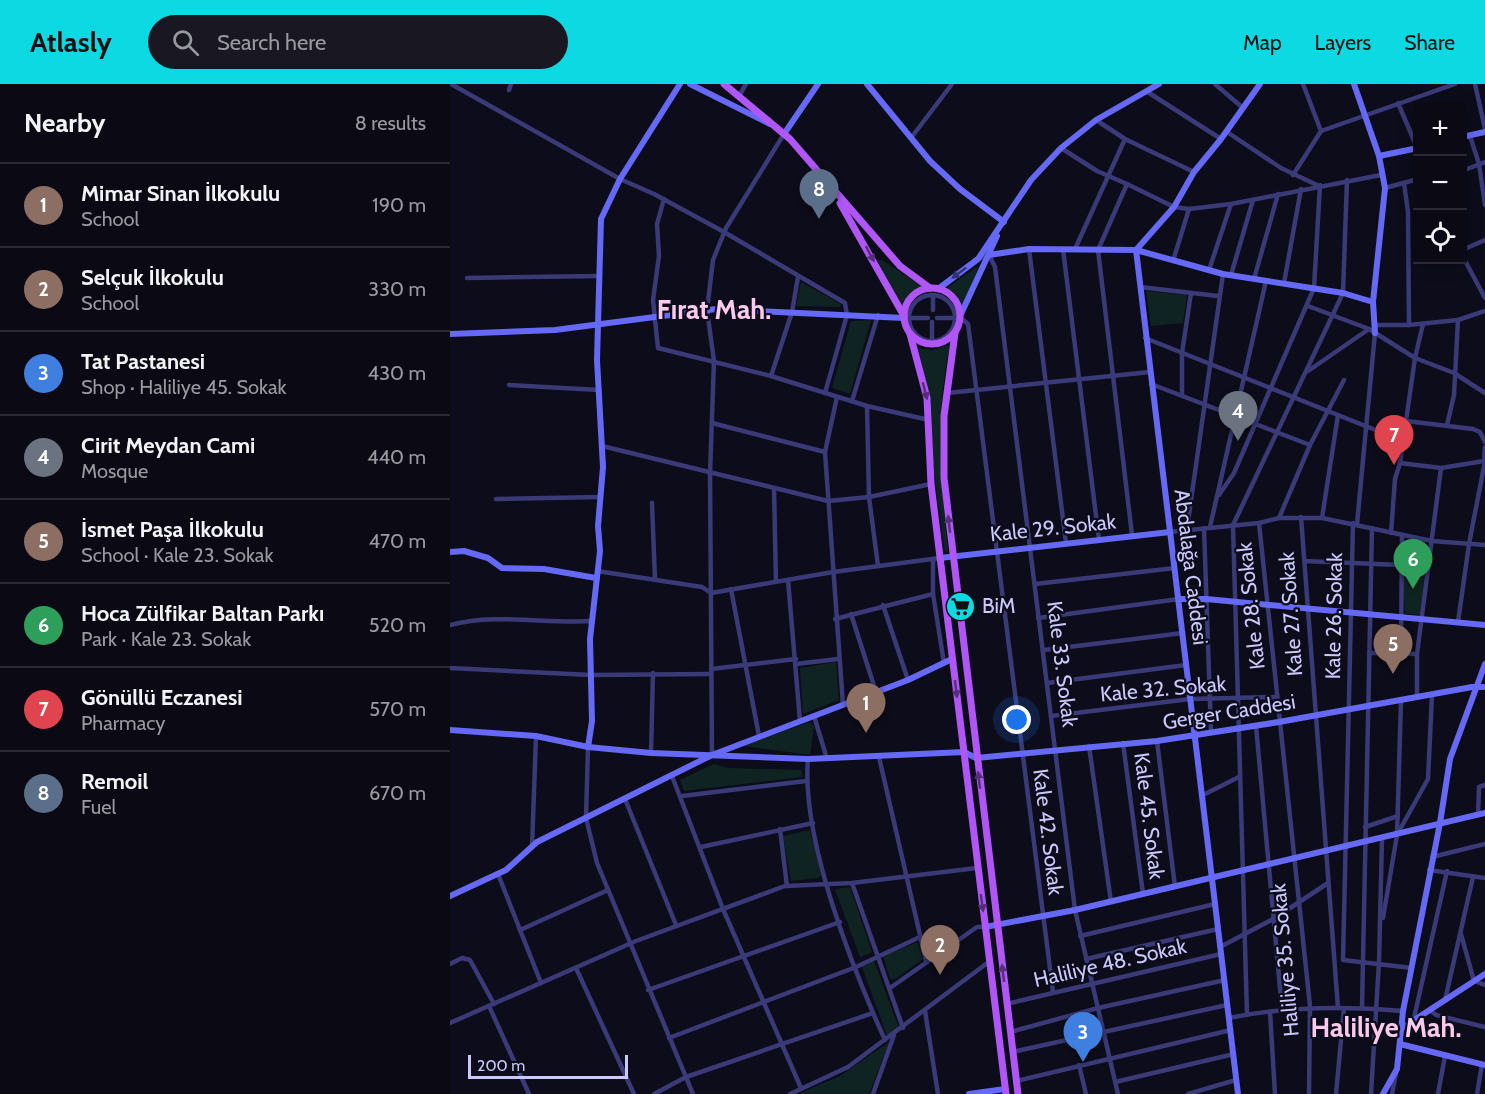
<!DOCTYPE html>
<html lang="en">
<head>
<meta charset="utf-8">
<style>
	:root { --surface:#0a0914; --page:#181722; --text:#f1f3f6; --muted:#999aa0; --line:#2a2a34; --accent:#0dd9e3 }
	body { margin:0; font-family:Cabin,sans-serif; background:var(--page); color:var(--text) }
	.controls { position:absolute; right:18px; top:18px; display:grid; overflow:hidden; border-radius:0px; box-shadow:0 3px 15px #0003 }
	.controls button { width:54px; height:54px; display:grid; place-items:center; padding:0; border:0; border-bottom:2px solid var(--line); background:var(--surface); color:var(--text); font:30px sans-serif }
	.scale { position:absolute; left:18px; bottom:15px; width:160px; box-sizing:border-box; padding-left:6px; border:3px solid #cbc8fc; border-top:0; font-size:16px; line-height:21px; white-space:nowrap; color:#cbc8fc; -webkit-text-stroke:4px #0d0c1a; paint-order:stroke }
	.you { position:absolute; left:567px; top:636px; width:21px; height:21px; margin:-15px; border:4px solid #fff; border-radius:50%; background:#1a73e8; box-shadow:0 0 0 9px #1a73e833 }
	.badge { display:grid; place-items:center; width:39px; height:39px; border-radius:50%; background:var(--accent); color:#fff; font-size:20px; font-weight:700 }
	.pin { position:absolute; translate:-50% -50px; filter:drop-shadow(0 2px 3px #0008) }
	.pin::after { content:''; position:absolute; top:32px; width:21px; height:18px; background:inherit; clip-path:polygon(0 0,100% 0,50% 100%) }
	.list { margin:0; padding:0; list-style:none }
	h2 { display:flex; justify-content:space-between; align-items:center; height:78px; margin:0; padding:0 24px; font-size:26px }
	h2 small { font-size:20px; font-weight:400; color:var(--muted) }
	.list li { display:grid; grid-template-columns:39px 1fr auto; gap:18px; align-items:center; box-sizing:border-box; height:84px; padding:0 24px; border-top:2px solid var(--line) }
	.list b { display:block; font-size:22px; white-space:nowrap }
	.list p { margin:0; font-size:20px; white-space:nowrap; color:var(--muted) }
	.list em { font-size:20px; font-style:normal; color:var(--muted) }
	.icon { flex:none; width:33px; height:33px; fill:none; stroke:currentColor; stroke-width:2; stroke-linecap:round; stroke-linejoin:round }
	.map { position:relative; flex:none; width:1035px; height:1010px; overflow:hidden }
	header { display:flex; align-items:center; gap:36px; box-sizing:border-box; height:84px; padding:0 30px; background:var(--accent); color:#111 }
	header strong { font-size:28px }
	nav { display:flex; gap:33px; margin-inline-start:auto; font-size:21px }
	.search { width:420px; height:54px; background:var(--page); display:flex; align-items:center; gap:15px; box-sizing:border-box; padding:0 21px; border-radius:33px; color:var(--muted); font-size:22px }
	main { display:flex }
	aside { flex:1; background:var(--surface) }
	.map>svg:first-child { display:block }
</style>
</head>
<body>
<header>
<strong>Atlasly</strong>
<div class="search"><svg class="icon" aria-label="search" viewBox="0 0 24 24"><circle cx="10" cy="10" r="6"/><path d="M15 15l6 6"/></svg>Search here</div>
<nav><a>Map</a><a>Layers</a><a>Share</a></nav>
</header>
<main>
<aside>
<h2>Nearby<small>8 results</small></h2>
<ul class="list">
<li><span class="badge" style="background:#8d6e63">1</span><div><b>Mimar Sinan İlkokulu</b><p>School</p></div><em>190 m</em></li>
<li><span class="badge" style="background:#8d6e63">2</span><div><b>Selçuk İlkokulu</b><p>School</p></div><em>330 m</em></li>
<li><span class="badge" style="background:#3f7fe0">3</span><div><b>Tat Pastanesi</b><p>Shop · Haliliye 45. Sokak</p></div><em>430 m</em></li>
<li><span class="badge" style="background:#6b7280">4</span><div><b>Cirit Meydan Cami</b><p>Mosque</p></div><em>440 m</em></li>
<li><span class="badge" style="background:#8d6e63">5</span><div><b>İsmet Paşa İlkokulu</b><p>School · Kale 23. Sokak</p></div><em>470 m</em></li>
<li><span class="badge" style="background:#2e9e5b">6</span><div><b>Hoca Zülfikar Baltan Parkı</b><p>Park · Kale 23. Sokak</p></div><em>520 m</em></li>
<li><span class="badge" style="background:#e0444e">7</span><div><b>Gönüllü Eczanesi</b><p>Pharmacy</p></div><em>570 m</em></li>
<li><span class="badge" style="background:#5c6f8a">8</span><div><b>Remoil</b><p>Fuel</p></div><em>670 m</em></li>
</ul>
</aside>
<div class="map">
<svg width="1035" height="1010" viewBox="0 0 1035 1010">
	<rect width="100%" height="100%" fill="#0d0c1a"/>
	<!-- green -->
	<g fill="#0f2422">
		<polygon points="427,176 432,176 472,202 458,212 451,223"/>
		<polygon points="526,183 528,184 513,222 496,205"/>
		<polygon points="351,198 391,220 390,223 346,222"/>
		<polygon points="696,207 737,211 733,239 701,242"/>
		<polygon points="421,236 400,310 382,304 401,237"/>
		<path d="M500 261C485 330 491 396 498 466L495 468 483 377 481 320 468 264 481 266Z"/>
		<polygon points="955,457 978,460 970,531 955,529 952,481"/>
		<polygon points="386,578 389,616 353,630 350,584"/>
		<polygon points="360,638 364,642 360,671 293,662"/>
		<polygon points="264,680 278,684 351,686 353,693 234,707 230,696"/>
		<polygon points="360,746 371,791 368,794 341,797 333,752"/>
		<polygon points="400,803 422,868 410,873 385,805"/>
		<polygon points="468,858 473,875 445,895 440,895 433,872"/>
		<polygon points="424,877 449,944 437,952 412,883"/>
		<polygon points="439,958 419,1010 348,1010 390,992"/>
	</g>
	<g fill="none" stroke-linecap="round" stroke-linejoin="round">
		<!-- street -->
		<g stroke="#393a77" stroke-width="4.5">
			<polyline points="1,0 170,95 204,110 274,148 395,219 397,231 375,309"/>
			<polyline points="765,0 793,24"/>
			<polyline points="853,0 871,47"/>
			<polyline points="1025,0 1035,45"/>
			<polyline points="59,6 61,0"/>
			<polyline points="696,7 771,55"/>
			<polyline points="289,12 296,0"/>
			<polyline points="948,19 968,66"/>
			<polyline points="646,36 675,55 744,88"/>
			<polyline points="777,48 831,84 867,101"/>
			<polyline points="1020,52 1029,80 1035,121"/>
			<polyline points="461,54 502,0"/>
			<polyline points="611,64 647,87 677,100 648,166 682,451"/>
			<polyline points="1012,87 1035,78"/>
			<polyline points="843,91 871,47 1005,0"/>
			<polyline points="954,99 958,128 959,241"/>
			<polyline points="677,100 724,123 739,125 781,120 931,91"/>
			<polyline points="935,104 968,95"/>
			<polyline points="214,115 207,140 209,172 203,216 208,264 321,292 417,322 479,336"/>
			<polyline points="579,165 616,459"/>
			<polyline points="613,165 649,456"/>
			<polyline points="625,165 675,55"/>
			<polyline points="1012,166 1035,156"/>
			<polyline points="1012,171 1035,214"/>
			<polyline points="528,175 539,171 545,183 625,826 668,1010"/>
			<polyline points="723,177 739,125"/>
			<polyline points="759,186 781,120"/>
			<polyline points="781,191 803,116"/>
			<polyline points="17,194 148,192"/>
			<polyline points="804,195 828,110"/>
			<polyline points="834,199 851,105"/>
			<polyline points="690,203 768,212"/>
			<circle cx="482" cy="234" r="23"/>
			<polyline points="858,222 919,245 965,274 1004,289 1035,309"/>
			<polyline points="483,226 483,212"/>
			<polyline points="460,234 478,234"/>
			<polyline points="487,234 511,234 518,240 603,908"/>
			<polyline points="482,238 482,257"/>
			<polyline points="926,241 959,241 1008,236"/>
			<polyline points="695,254 953,357"/>
			<polyline points="858,287 919,245"/>
			<polyline points="321,292 342,228 348,193"/>
			<polyline points="701,300 860,361"/>
			<polyline points="59,301 149,306"/>
			<polyline points="497,309 700,288"/>
			<polyline points="732,310 732,269 741,209"/>
			<polyline points="387,313 375,368 393,621"/>
			<polyline points="402,317 428,231"/>
			<polyline points="417,322 419,413 428,482"/>
			<polyline points="956,337 1023,345 1030,348 1035,358"/>
			<polyline points="262,339 375,368"/>
			<polyline points="997,341 1004,311 1008,236 1035,227"/>
			<polyline points="152,362 378,417 419,413 481,400"/>
			<polyline points="950,379 991,384 1034,377 1035,363"/>
			<polyline points="324,405 326,498"/>
			<polyline points="769,411 784,389 864,204 870,101"/>
			<polyline points="46,415 150,413"/>
			<polyline points="202,419 205,496"/>
			<polyline points="851,433 888,924"/>
			<polyline points="829,434 860,361 894,296"/>
			<polyline points="872,434 888,331"/>
			<polyline points="809,439 860,922 859,1010"/>
			<polyline points="903,439 893,876 962,884"/>
			<polyline points="907,440 925,249"/>
			<polyline points="760,443 816,197"/>
			<polyline points="754,444 761,648"/>
			<polyline points="737,445 773,190"/>
			<polyline points="720,448 809,439 829,434 872,434 982,457 1035,461"/>
			<polyline points="941,449 945,395 950,379 965,274 973,240"/>
			<polyline points="483,475 483,510 494,579"/>
			<polyline points="854,477 951,481"/>
			<polyline points="147,487 252,503 261,509 383,488 490,474"/>
			<polyline points="338,496 350,637"/>
			<polyline points="585,500 725,484"/>
			<polyline points="281,505 309,652"/>
			<polyline points="433,521 458,596"/>
			<polyline points="401,530 426,608"/>
			<polyline points="588,534 729,515"/>
			<polyline points="385,535 483,510"/>
			<polyline points="1008,538 1019,460 1035,377"/>
			<path d="M0 541C47 529 95 540 142 537"/>
			<polyline points="594,566 733,549"/>
			<polyline points="919,569 967,570"/>
			<polyline points="951,571 952,451"/>
			<polyline points="346,580 388,575"/>
			<polyline points="0,584 141,591 261,590"/>
			<polyline points="261,585 346,575"/>
			<polyline points="597,599 736,581"/>
			<polyline points="967,614 967,570 991,384"/>
			<polyline points="364,632 377,675"/>
			<polyline points="601,632 740,615 827,613"/>
			<polyline points="806,642 832,926"/>
			<polyline points="707,657 725,803"/>
			<polyline points="673,659 693,810"/>
			<polyline points="639,662 661,818"/>
			<polyline points="138,663 136,734 147,779 243,1010"/>
			<polyline points="201,669 203,589"/>
			<polyline points="262,671 260,390 264,277 257,226 263,176 276,144 334,50"/>
			<polyline points="429,673 476,877"/>
			<path d="M358 675C351 754 402 883 435 956"/>
			<polyline points="222,692 273,825 351,1004"/>
			<polyline points="753,711 789,693"/>
			<polyline points="232,712 356,697"/>
			<polyline points="175,715 226,841"/>
			<polyline points="1028,731 1029,703 1035,701"/>
			<polyline points="915,743 948,732"/>
			<polyline points="330,745 337,802"/>
			<polyline points="948,749 978,695 982,611"/>
			<polyline points="251,763 363,739"/>
			<polyline points="82,764 86,652"/>
			<polyline points="982,773 1035,760"/>
			<polyline points="979,786 1035,794"/>
			<polyline points="48,790 91,899"/>
			<polyline points="402,799 453,944"/>
			<polyline points="933,834 947,751 951,617"/>
			<polyline points="70,846 158,806"/>
			<polyline points="1011,850 1024,897 1035,901"/>
			<polyline points="630,852 765,820"/>
			<polyline points="770,863 825,834 878,799"/>
			<polyline points="636,875 768,845"/>
			<polyline points="0,880 12,874 20,876 44,920"/>
			<polyline points="126,884 184,1010"/>
			<polyline points="440,904 527,843 535,843"/>
			<polyline points="198,906 390,838"/>
			<polyline points="995,916 1023,793"/>
			<polyline points="556,920 771,870"/>
			<polyline points="39,922 79,1010"/>
			<polyline points="912,924 922,444"/>
			<polyline points="980,926 986,931 1035,943"/>
			<polyline points="475,927 488,1010"/>
			<polyline points="820,928 825,1010"/>
			<polyline points="797,931 783,441 893,209 897,96"/>
			<path d="M779 934C836 922 896 922 953 927"/>
			<polyline points="964,934 997,787"/>
			<polyline points="0,939 186,857 335,802 402,799 527,784"/>
			<polyline points="560,948 648,924 775,896"/>
			<polyline points="219,954 406,883 470,853"/>
			<polyline points="562,968 777,921"/>
			<polyline points="629,981 636,1010"/>
			<polyline points="566,997 781,946"/>
			<polyline points="665,998 784,970"/>
			<polyline points="204,1010 236,993 423,929"/>
			<polyline points="340,1010 398,983 540,877"/>
			<polyline points="423,1010 444,951"/>
			<polyline points="738,1010 786,996"/>
			<polyline points="886,1010 894,924"/>
			<polyline points="921,1010 929,878 932,754"/>
			<polyline points="942,1010 946,989"/>
			<polyline points="988,1010 995,972"/>
			<polyline points="1027,1010 1032,980"/>
		</g>
		<!-- secondary -->
		<g stroke="#6569f6" stroke-width="6">
			<polyline points="240,0 320,40"/>
			<polyline points="417,0 480,77 510,105 554,138"/>
			<polyline points="904,0 929,72 935,104 923,218 925,249"/>
			<polyline points="334,50 368,0"/>
			<polyline points="1012,53 1035,48"/>
			<polyline points="929,72 968,64"/>
			<polyline points="539,171 579,165 686,166 773,190 893,209 923,218"/>
			<polyline points="488,205 528,175 581,96 611,64 646,36 709,0"/>
			<polyline points="511,230 547,152"/>
			<polyline points="0,250 105,246 266,225 454,234"/>
			<polyline points="0,468 14,467 38,474 52,484 94,485 146,494"/>
			<polyline points="490,474 720,448"/>
			<polyline points="729,515 756,515 1035,541"/>
			<polyline points="0,646 86,652 138,663 201,669 358,675 514,668 526,674 707,657 829,638 1022,603 1035,603"/>
			<polyline points="138,663 142,637 140,555 150,467 148,442 153,383 147,276 151,135 170,95 230,0"/>
			<polyline points="0,812 56,786 87,758 262,671 458,596 502,575"/>
			<polyline points="535,843 625,826 1035,729"/>
			<polyline points="952,944 1035,890"/>
			<polyline points="950,960 1035,981"/>
			<polyline points="519,1010 555,1005"/>
			<polyline points="788,1010 686,166 724,123 744,88 771,55 810,0"/>
			<polyline points="933,1010 947,985 953,927 990,739 1000,675 1035,580"/>
		</g>
		<!-- primary -->
		<g stroke="#b156f6" stroke-width="7">
			<polyline points="274,0 340,55 450,182 480,204"/>
			<polyline points="390,119 454,232"/>
			<circle cx="482" cy="232" r="28"/>
			<polyline points="505,249 494,332 494,394 568,1010"/>
			<polyline points="460,250 477,314 481,400 556,1010"/>
		</g>
	</g>
	<!-- one-way arrows -->
	<defs><path id="oneway-solid" d="M-6-.8H1V-3.2L6.5 0L1 3.2V.8H-6Z" transform="scale(1.5)"/></defs>
	<g fill="#572d7d">
		<use href="#oneway-solid" transform="translate(420 170) rotate(62)"/>
		<use href="#oneway-solid" transform="translate(475 307) rotate(76)"/>
		<use href="#oneway-solid" transform="translate(499 440) rotate(-97)"/>
		<use href="#oneway-solid" transform="translate(506 605) rotate(83)"/>
		<use href="#oneway-solid" transform="translate(529 696) rotate(-97)"/>
		<use href="#oneway-solid" transform="translate(532 819) rotate(82)"/>
		<use href="#oneway-solid" transform="translate(553 889) rotate(-97)"/>
	</g>
	<use fill="#303172" href="#oneway-solid" transform="translate(509 189) rotate(143)"/>
	<!-- icons -->
	<defs>
		<symbol id="supermarket-disc" viewBox="-11 -11 22 22"><circle r="9.5" fill="#0dd9e3" stroke="#0d0c1a"/><path d="M-6-5.5h2.5l.6 2H6L4.5 2H-2.5L-4.4-4H-6ZM-1.5 3.2a1.3 1.3 0 1 0 .1 0ZM3 3.2a1.3 1.3 0 1 0 .1 0Z" fill="#111"/></symbol>
	</defs>
	<g fill-rule="evenodd">
		<use href="#supermarket-disc" x="494" y="506" width="33" height="33"/>
	</g>
	<g text-anchor="middle" stroke-width="4.5" stroke-linejoin="round" paint-order="stroke">
		<!-- street labels -->
		<g font-size="21" fill="#cbc8fc" stroke="#0d0c1a">
			<text transform="translate(603 444) rotate(-6)" y="7">Kale 29. Sokak</text>
			<text transform="translate(741 483) rotate(83)" y="7">Abdalağa Caddesi</text>
			<text transform="translate(801 522) rotate(-96)" y="7">Kale 28. Sokak</text>
			<text transform="translate(841 530) rotate(-94)" y="7">Kale 27. Sokak</text>
			<text transform="translate(884 532) rotate(-89)" y="7">Kale 26. Sokak</text>
			<text transform="translate(612 580) rotate(83)" y="7">Kale 33. Sokak</text>
			<text transform="translate(713 605) rotate(-5)" y="7">Kale 32. Sokak</text>
			<text transform="translate(779 628) rotate(-9)" y="7">Gerger Caddesi</text>
			<text transform="translate(699 732) rotate(83)" y="7">Kale 45. Sokak</text>
			<text transform="translate(598 748) rotate(83)" y="7">Kale 42. Sokak</text>
			<text transform="translate(835 876) rotate(-95)" y="7">Haliliye 35. Sokak</text>
			<text transform="translate(660 879) rotate(-13)" y="7">Haliliye 48. Sokak</text>
		</g>
		<!-- poi labels -->
		<g font-size="21" fill="#cbc8fc" stroke="#0d0c1a" text-anchor="start">
			<text x="532" y="529">BiM</text>
		</g>
		<!-- district labels -->
		<g font-size="27" font-weight="bold" fill="#fccaec" stroke="#0d0c1a">
			<text x="264" y="235">Fırat Mah.</text>
			<text x="936" y="953">Haliliye Mah.</text>
		</g>
	</g>
</svg>
<div class="controls">
<button>+</button>
<button>−</button>
<button><svg class="icon" aria-label="locate" viewBox="0 0 24 24"><circle cx="12" cy="12" r="6"/><path d="M12 2v4M12 18v4M2 12h4M18 12h4"/></svg></button>
</div>
<div class="scale">200 m</div>
<div class="you"></div>
<div class="pin badge" style="left:416px;top:649px;background:#8d6e63">1</div>
<div class="pin badge" style="left:490px;top:891px;background:#8d6e63">2</div>
<div class="pin badge" style="left:633px;top:978px;background:#3f7fe0">3</div>
<div class="pin badge" style="left:788px;top:357px;background:#6b7280">4</div>
<div class="pin badge" style="left:943px;top:590px;background:#8d6e63">5</div>
<div class="pin badge" style="left:963px;top:505px;background:#2e9e5b">6</div>
<div class="pin badge" style="left:944px;top:381px;background:#e0444e">7</div>
<div class="pin badge" style="left:369px;top:135px;background:#5c6f8a">8</div>
</div>
</main>
</body>
</html>
